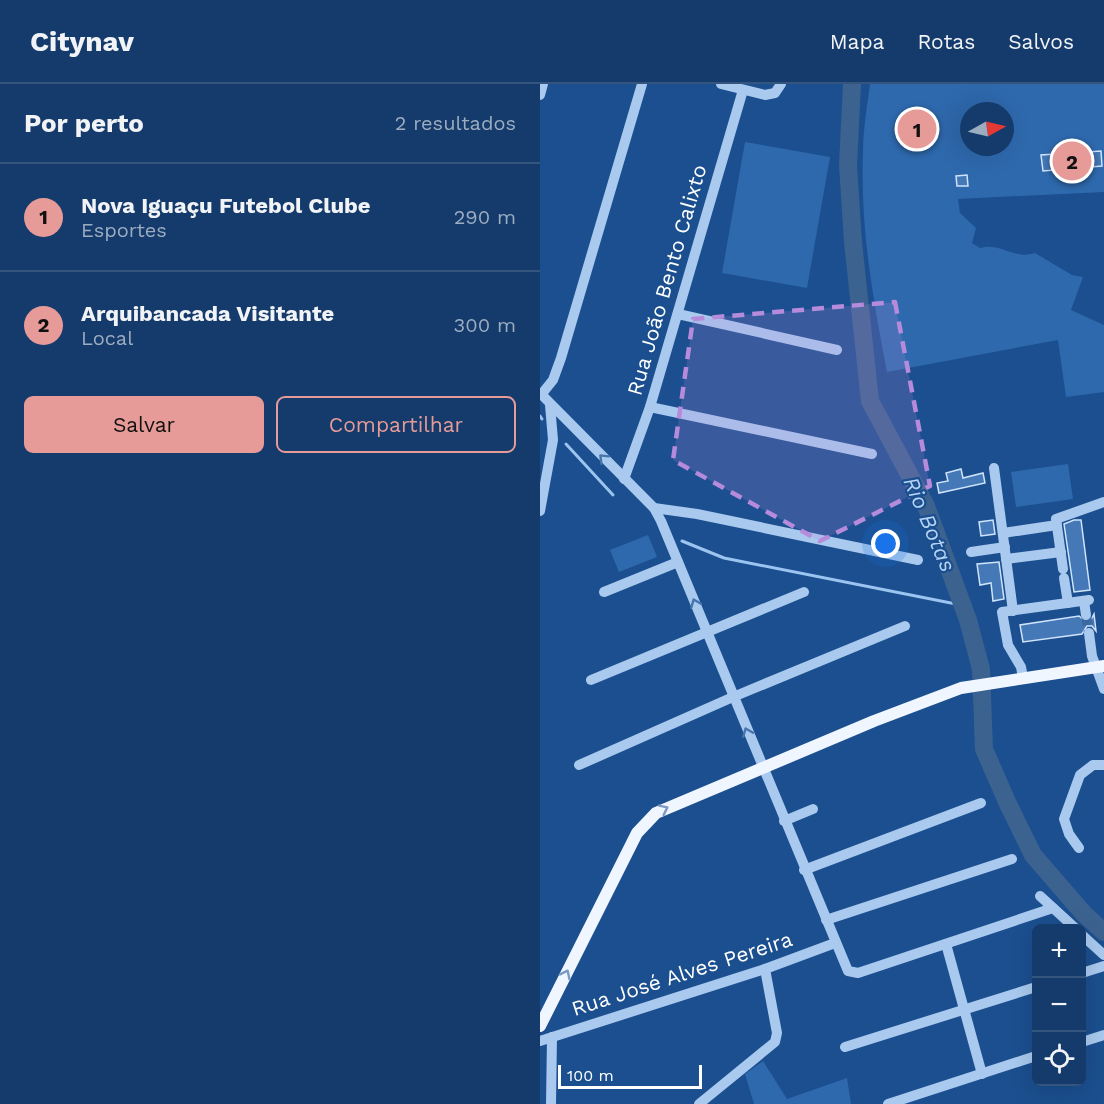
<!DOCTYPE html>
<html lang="pt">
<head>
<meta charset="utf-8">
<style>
	:root { --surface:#143b6b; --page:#214673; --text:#f1f3f6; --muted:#9dadc1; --line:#33557e; --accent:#e69b98 }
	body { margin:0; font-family:"Work Sans",sans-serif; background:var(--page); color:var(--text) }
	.controls { position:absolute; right:18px; bottom:18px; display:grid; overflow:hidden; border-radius:9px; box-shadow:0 6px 24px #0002 }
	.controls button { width:54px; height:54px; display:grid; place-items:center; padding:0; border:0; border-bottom:2px solid var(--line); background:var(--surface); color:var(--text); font:30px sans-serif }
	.compass { position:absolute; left:420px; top:18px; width:54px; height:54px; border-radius:50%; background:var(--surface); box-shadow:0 6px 24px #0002; rotate:82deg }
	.scale { position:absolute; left:18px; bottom:15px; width:144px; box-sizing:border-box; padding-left:6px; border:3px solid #fff; border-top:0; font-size:16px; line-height:21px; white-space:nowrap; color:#fff; -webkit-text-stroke:4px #1b4f8f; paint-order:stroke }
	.you { position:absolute; left:346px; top:460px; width:21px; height:21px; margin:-15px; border:4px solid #fff; border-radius:50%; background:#1a73e8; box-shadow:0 0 0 9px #1a73e833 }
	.badge { display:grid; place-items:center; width:39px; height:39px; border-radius:50%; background:var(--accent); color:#111; font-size:20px; font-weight:700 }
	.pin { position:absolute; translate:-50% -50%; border:3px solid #fff; box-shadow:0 2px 6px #0006 }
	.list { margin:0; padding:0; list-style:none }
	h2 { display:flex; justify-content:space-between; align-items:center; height:78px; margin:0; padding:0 24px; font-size:26px }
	h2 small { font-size:20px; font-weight:400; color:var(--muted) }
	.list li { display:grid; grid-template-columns:39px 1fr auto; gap:18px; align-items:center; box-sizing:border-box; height:108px; padding:0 24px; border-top:2px solid var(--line) }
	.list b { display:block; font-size:22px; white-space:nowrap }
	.list p { margin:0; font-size:20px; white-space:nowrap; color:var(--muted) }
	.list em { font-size:20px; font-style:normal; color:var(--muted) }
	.actions { display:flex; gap:12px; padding:18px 24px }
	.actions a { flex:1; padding:14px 0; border:2px solid var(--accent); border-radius:9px; text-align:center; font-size:21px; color:var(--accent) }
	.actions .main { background:var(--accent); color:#111 }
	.icon { flex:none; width:33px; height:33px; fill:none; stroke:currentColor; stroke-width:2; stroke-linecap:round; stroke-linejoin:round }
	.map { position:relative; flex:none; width:564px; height:1020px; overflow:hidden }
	header { display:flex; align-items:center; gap:36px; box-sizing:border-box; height:84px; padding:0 30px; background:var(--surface); border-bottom:2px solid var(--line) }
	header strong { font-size:28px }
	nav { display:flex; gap:33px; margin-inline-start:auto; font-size:21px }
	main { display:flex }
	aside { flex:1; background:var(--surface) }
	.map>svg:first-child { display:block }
</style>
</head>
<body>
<header>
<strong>Citynav</strong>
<nav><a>Mapa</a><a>Rotas</a><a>Salvos</a></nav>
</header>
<main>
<aside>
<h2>Por perto<small>2 resultados</small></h2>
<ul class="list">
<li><span class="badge">1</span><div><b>Nova Iguaçu Futebol Clube</b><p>Esportes</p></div><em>290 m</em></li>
<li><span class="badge">2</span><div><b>Arquibancada Visitante</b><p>Local</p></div><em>300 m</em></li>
</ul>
<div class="actions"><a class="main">Salvar</a><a>Compartilhar</a></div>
</aside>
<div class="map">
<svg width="564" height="1020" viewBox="0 0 564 1020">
	<rect width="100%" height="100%" fill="#1b4f8f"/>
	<!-- green -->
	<g fill="#2e69ad" fill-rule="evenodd">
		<path d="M330 0H564V108L418 115 420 129 436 144 432 159 440 164C462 158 472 176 495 169L532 191 543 193 531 226 564 241V308L526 313 518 256 347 288C333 216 320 143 323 69 323 46 327 23 330 0ZM429 27H465V63H429Z"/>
		<polygon points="205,58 290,73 267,204 182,189"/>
		<polygon points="528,380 533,415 476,423 471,388"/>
		<polygon points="108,451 117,473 79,488 70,466"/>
		<polygon points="223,977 247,1015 307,994 311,1020 214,1020 205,990"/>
	</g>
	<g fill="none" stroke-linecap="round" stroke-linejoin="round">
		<!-- stream -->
		<g stroke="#9cc4f0" stroke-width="3">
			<polyline points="0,332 2,335"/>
			<polyline points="26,360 73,411"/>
			<polyline points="142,457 184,474 421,521"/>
		</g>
		<!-- river -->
		<polyline stroke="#3c6290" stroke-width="18" points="312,0 308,81 313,158 330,317 386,422 428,536 441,585 444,665 468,720 493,771 544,830 564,848"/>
	</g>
	<!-- building -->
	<g fill="#4478b7" stroke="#cfe3fa" stroke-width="1.5">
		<polygon points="561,67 562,82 503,87 501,71"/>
		<polygon points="427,91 428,102 417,102 416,92"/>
		<polygon points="421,385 423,394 443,389 445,399 399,409 397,399 408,397 406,389"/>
		<polygon points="453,436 455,450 441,452 439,438"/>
		<polygon points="534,436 541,436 550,506 534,508 524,440"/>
		<polygon points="459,478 464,515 453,517 451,499 440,501 437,480"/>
		<polygon points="554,530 556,547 552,542 547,542 542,550 483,558 480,541 539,532 546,538 551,536"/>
	</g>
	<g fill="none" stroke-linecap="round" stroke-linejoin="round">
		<!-- minor-tunnel -->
		<polyline stroke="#3d69a0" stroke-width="10" stroke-dasharray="10 5" stroke-linecap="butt" points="546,531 549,549"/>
		<!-- minor -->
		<g stroke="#a9c9ee" stroke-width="10">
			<polyline points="181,0 225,11 235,9 241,0"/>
			<polyline points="0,11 3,0"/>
			<polyline points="138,230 297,266"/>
			<polyline points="0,309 114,424 121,437 308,887 318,889 513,824"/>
			<polyline points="1,311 13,296 21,274 102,0"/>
			<polyline points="110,323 332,370"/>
			<polyline points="454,384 473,527"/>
			<polyline points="84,395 110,323 203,6"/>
			<polyline points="114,424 157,430 378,476"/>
			<polyline points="0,427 13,356 10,321"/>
			<polyline points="463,449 517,441"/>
			<polyline points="431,468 465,463"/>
			<polyline points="466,475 521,468"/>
			<polyline points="523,485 516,435 564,418"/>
			<polyline points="524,494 528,519"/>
			<polyline points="64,508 138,478"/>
			<polyline points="544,517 546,531"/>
			<polyline points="549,549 552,572 564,605"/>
			<polyline points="483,594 481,583 468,561 462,528 549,516"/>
			<polyline points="51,596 264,508"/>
			<polyline points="39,681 193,613 365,542"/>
			<polyline points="244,737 273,725"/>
			<polyline points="539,764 529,750 524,735 540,691 553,681 564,681"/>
			<polyline points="264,786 441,719"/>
			<polyline points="500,812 535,844"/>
			<polyline points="286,836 472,775"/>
			<polyline points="542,851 564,871"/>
			<polyline points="406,860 442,990"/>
			<polyline points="542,889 564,882"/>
			<polyline points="0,957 225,885 295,859"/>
			<polyline points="542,958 564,951"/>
			<polyline points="305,963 496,903"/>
			<polyline points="11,1020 12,953"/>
			<polyline points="159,1020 235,958 237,949 225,885"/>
			<polyline points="348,1020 496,972"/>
		</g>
		<!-- major -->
		<polyline stroke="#f0f6ff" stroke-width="12" points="0,942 97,749 116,729 334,637 421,604 564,582"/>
	</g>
	<!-- one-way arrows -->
	<defs><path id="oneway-chevron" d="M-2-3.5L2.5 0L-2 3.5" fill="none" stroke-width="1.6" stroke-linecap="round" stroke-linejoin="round" transform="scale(1.5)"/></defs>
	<g stroke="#4674ac">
		<use href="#oneway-chevron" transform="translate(63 374) rotate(-135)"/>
		<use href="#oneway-chevron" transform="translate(155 519) rotate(-112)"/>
		<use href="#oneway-chevron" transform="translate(207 648) rotate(-112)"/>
	</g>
	<g stroke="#7b9ac1">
		<use href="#oneway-chevron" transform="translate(124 725) rotate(-26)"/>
		<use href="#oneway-chevron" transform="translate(26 890) rotate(-64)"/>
	</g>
	<!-- marked area -->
	<path fill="#b68bdc" fill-opacity="0.2" stroke="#b68bdc" stroke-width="4.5" stroke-dasharray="12 8" stroke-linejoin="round" d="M355 218 390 402 280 457 133 376 153 235Z"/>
	<g text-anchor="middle" stroke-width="4.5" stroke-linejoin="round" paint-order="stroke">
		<!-- street labels -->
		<g font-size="21" fill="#fff" stroke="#1b4f8f">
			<text transform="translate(127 196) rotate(-74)" y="7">Rua João Bento Calixto</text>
			<text transform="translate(142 890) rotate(-18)" y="7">Rua José Alves Pereira</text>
		</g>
		<!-- water labels -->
		<g font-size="22" font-style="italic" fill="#b5d3f5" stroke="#1b4f8f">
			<text transform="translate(390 440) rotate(67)" y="8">Rio Botas</text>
		</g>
	</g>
</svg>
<div class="controls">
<button>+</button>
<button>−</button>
<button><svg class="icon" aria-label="locate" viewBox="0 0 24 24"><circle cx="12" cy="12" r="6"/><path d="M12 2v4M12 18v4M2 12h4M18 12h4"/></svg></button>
</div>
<svg class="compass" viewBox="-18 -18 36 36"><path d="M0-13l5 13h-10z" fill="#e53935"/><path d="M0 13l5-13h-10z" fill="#9dadc1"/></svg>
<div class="scale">100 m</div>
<div class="you"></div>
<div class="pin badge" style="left:377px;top:45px">1</div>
<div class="pin badge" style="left:532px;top:77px">2</div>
</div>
</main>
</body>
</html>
